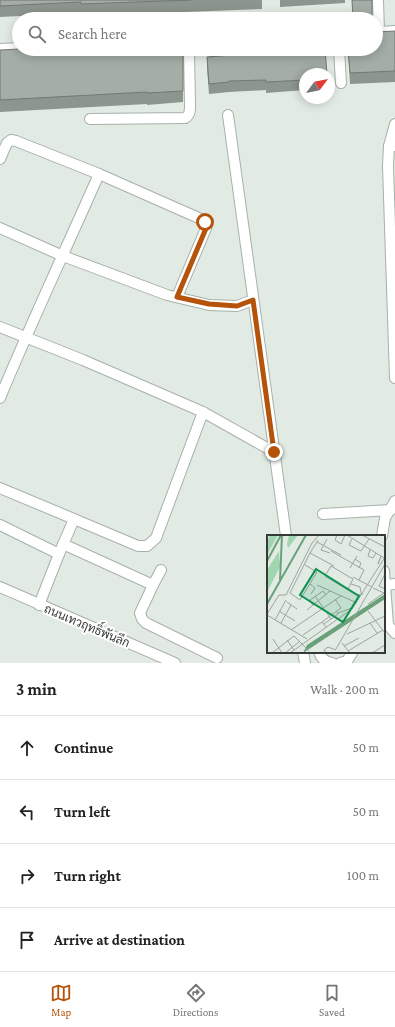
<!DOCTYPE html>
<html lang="en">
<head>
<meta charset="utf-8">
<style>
	:root { --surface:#fff; --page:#f2f2f2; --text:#222; --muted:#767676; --line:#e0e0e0; --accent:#b45309 }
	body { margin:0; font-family:"Crimson Pro",Sarabun,serif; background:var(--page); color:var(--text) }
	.compass { position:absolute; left:299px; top:68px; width:36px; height:36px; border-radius:50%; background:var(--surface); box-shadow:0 2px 10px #0003; rotate:58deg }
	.stop { position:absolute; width:12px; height:12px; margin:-9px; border:3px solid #b45309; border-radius:50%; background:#fff }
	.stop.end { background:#b45309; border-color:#fff; box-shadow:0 1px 4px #0008 }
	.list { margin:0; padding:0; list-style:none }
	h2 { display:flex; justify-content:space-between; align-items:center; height:52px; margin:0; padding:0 16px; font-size:17px }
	h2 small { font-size:13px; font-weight:400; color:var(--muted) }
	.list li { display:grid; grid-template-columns:26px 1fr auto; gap:12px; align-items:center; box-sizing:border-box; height:64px; padding:0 16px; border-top:1px solid var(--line) }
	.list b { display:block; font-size:15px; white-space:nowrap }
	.list em { font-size:13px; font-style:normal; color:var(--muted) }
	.icon { flex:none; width:22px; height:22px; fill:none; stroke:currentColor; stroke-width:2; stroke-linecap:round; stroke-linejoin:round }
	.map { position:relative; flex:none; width:395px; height:663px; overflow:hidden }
	.search { position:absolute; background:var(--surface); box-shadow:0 2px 10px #0003; left:12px; right:12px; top:12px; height:44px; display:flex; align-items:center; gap:10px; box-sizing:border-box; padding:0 14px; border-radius:22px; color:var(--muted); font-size:15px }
	.sheet { height:308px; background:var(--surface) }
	nav { display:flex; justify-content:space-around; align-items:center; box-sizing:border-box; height:56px; border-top:1px solid var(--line); background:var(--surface); font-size:11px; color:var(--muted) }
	nav a { display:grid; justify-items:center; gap:2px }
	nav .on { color:var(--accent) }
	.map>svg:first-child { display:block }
</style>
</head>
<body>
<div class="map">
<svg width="395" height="663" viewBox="0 0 395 663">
	<rect width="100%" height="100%" fill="#e1ebe4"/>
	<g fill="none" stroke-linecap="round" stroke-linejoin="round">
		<defs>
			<g id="minor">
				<polyline points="376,32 379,32 378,0"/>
				<polyline points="379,32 395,31"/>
				<polyline points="0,49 19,48"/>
				<polyline points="339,49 341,83"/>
				<polyline points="228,115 286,536"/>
				<path d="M90 119 185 118C190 115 190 111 190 106L189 49"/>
				<polyline points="389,146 395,124"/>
				<polyline points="395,146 389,146 388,166 395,378"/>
				<polyline points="0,159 7,143 11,140 16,141 99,174 201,219 205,222 207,226 177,297"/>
				<polyline points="0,228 63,256 167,295 209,305 237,306 253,300"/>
				<polyline points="0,327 83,360 203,412 274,452"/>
				<path d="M0 398C31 323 66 249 99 174"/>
				<polyline points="0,488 74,519 138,546 147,546 156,538 203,412"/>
				<polyline points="323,514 391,510"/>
				<polyline points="0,525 59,554 74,519"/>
				<polyline points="382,536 385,518 395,501"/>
				<polyline points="63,544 153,585 140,613 142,619 146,623 217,658"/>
				<polyline points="384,571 388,625 395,633"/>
				<polyline points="153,585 161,570"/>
				<polyline points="385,585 395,584"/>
				<polyline points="0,587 175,663"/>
				<polyline points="39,605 59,554"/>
				<polyline points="303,652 305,663"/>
				<path d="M319 652C321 659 326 662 332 663"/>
				<polyline points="340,663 347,661 352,653"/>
			</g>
		</defs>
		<!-- minor casing -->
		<use href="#minor" stroke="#a7b0a9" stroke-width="12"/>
		<!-- minor -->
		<use href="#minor" stroke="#fff" stroke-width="10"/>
	</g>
	<!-- wall -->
	<g fill="#8d958f">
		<polygon points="0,0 262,0 262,9 81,16 81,13 0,17"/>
		<polygon points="280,0 345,0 345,3 280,7"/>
		<polygon points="352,0 372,0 372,19 353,19"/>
		<polygon points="395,31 395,82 350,84 348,49 376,49"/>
		<polygon points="183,49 183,102 147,105 147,104 0,112 0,50"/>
		<polygon points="230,49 325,49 305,74 305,90 266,93 266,90 229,92 209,94 207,68 207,57 230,55"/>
	</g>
	<!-- building -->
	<g fill="#a4ada6" stroke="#737974">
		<polygon points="0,0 191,0 81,4 81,2 0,6"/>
		<polygon points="352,0 372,0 372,17 353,19"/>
		<polygon points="395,31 395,71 350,73 348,49 376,49 376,32"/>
		<polygon points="19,49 183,49 183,91 147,93 147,92 0,100 0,50"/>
		<polygon points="230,49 325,49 327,74 305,74 305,80 266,82 266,80 229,81 229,82 209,84 207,57 231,55"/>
	</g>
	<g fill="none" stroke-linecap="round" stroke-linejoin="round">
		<!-- route -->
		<polyline stroke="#b45309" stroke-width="5" points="205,222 207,226 177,297 209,304 237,306 253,300 274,452"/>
	</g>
	<g text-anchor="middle" stroke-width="4" stroke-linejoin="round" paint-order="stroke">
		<!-- street labels -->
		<g font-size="12" fill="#363a37" stroke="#fff">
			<text transform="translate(87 626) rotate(23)" y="4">ถนนเทวฤทธิ์พันลึก</text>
		</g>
	</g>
	<!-- overview -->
	<g transform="translate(267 535)">
		<rect width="118" height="118" fill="#e1ebe4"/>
		<path d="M3 0H11L0 20V6ZM22 0H31L21 13 20 9ZM12 16 13 32 0 57V35Z" fill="#a0d5af"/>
		<path d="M118 59V64L36 118 40 110Z" fill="#6aa17b"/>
		<path fill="none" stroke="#6aa17b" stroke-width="2" d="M0 26 14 0M13 45 15 0M0 69 39 0"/>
		<path fill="none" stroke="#9da49f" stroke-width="1" d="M70 0 68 5 74 9 78 0M80 0 117 23M95 0 118 12M60 4 54 15 63 18M85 4 82 10 94 16 102 4M51 5 43 18 67 31M50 7 74 20M103 15 101 21 106 23 109 18M64 16 97 35 92 45M88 24 94 28 92 33M113 24 111 29 114 21M38 30 50 37 33 65 23 58 43 18M83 33 90 21M118 39 112 51 118 54M86 42 105 52M43 49 48 53 44 59M84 49 93 52 94 58M50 50 90 68M106 53 117 58M81 54 86 44 64 31 58 41 89 60 96 59M48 61 64 84M20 67 30 74M101 69 117 58M46 71 43 65 56 56 59 60M40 75 63 56M12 76 28 86M101 76 118 98M71 78 85 73M0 79 12 60H19L45 8 52 0M0 80 40 104M8 85 19 65M14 88 24 70M103 88 110 98M57 89 71 79 70 77M59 92 55 87 74 73 68 64M24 95 74 61M80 99 118 81M36 100 55 87M6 104 15 118M20 105 27 115M75 108 83 118M77 111 92 103M69 114 118 29M81 116 116 95M5 118 27 101 42 116M18 118 32 107M23 118 85 74 118 22M59 118 57 115 61 112 69 115M105 118 118 110"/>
		<path fill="#0d9250" fill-opacity="0.15" stroke="#0d9250" stroke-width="2" d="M49 34 92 61 76 87 33 60Z"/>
		<rect width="118" height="118" fill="none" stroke="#363a37" stroke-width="2"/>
	</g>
</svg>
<svg class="compass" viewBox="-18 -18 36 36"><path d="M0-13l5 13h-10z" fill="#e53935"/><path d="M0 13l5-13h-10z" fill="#767676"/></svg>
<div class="stop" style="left:205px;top:222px"></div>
<div class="stop end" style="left:274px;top:452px"></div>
<div class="search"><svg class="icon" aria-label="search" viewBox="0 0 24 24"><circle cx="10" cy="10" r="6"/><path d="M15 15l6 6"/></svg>Search here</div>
</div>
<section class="sheet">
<h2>3 min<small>Walk · 200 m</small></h2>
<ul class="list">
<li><svg class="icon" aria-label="ahead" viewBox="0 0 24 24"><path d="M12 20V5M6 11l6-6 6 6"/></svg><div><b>Continue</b></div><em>50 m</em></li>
<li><svg class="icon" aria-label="left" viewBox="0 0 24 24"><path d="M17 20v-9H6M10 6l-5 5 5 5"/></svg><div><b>Turn left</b></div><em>50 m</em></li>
<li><svg class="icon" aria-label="right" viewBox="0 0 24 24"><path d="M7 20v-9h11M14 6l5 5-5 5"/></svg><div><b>Turn right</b></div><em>100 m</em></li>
<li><svg class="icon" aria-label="arrive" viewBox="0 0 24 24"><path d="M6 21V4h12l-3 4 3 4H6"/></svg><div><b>Arrive at destination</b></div></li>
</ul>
</section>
<nav>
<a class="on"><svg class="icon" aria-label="map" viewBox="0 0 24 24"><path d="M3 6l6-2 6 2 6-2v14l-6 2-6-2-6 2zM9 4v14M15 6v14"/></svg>Map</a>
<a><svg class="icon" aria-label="directions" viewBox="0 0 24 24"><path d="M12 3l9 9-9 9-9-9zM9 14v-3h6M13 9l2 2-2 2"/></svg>Directions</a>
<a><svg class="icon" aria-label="saved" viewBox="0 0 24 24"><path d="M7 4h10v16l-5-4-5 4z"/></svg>Saved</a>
</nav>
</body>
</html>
